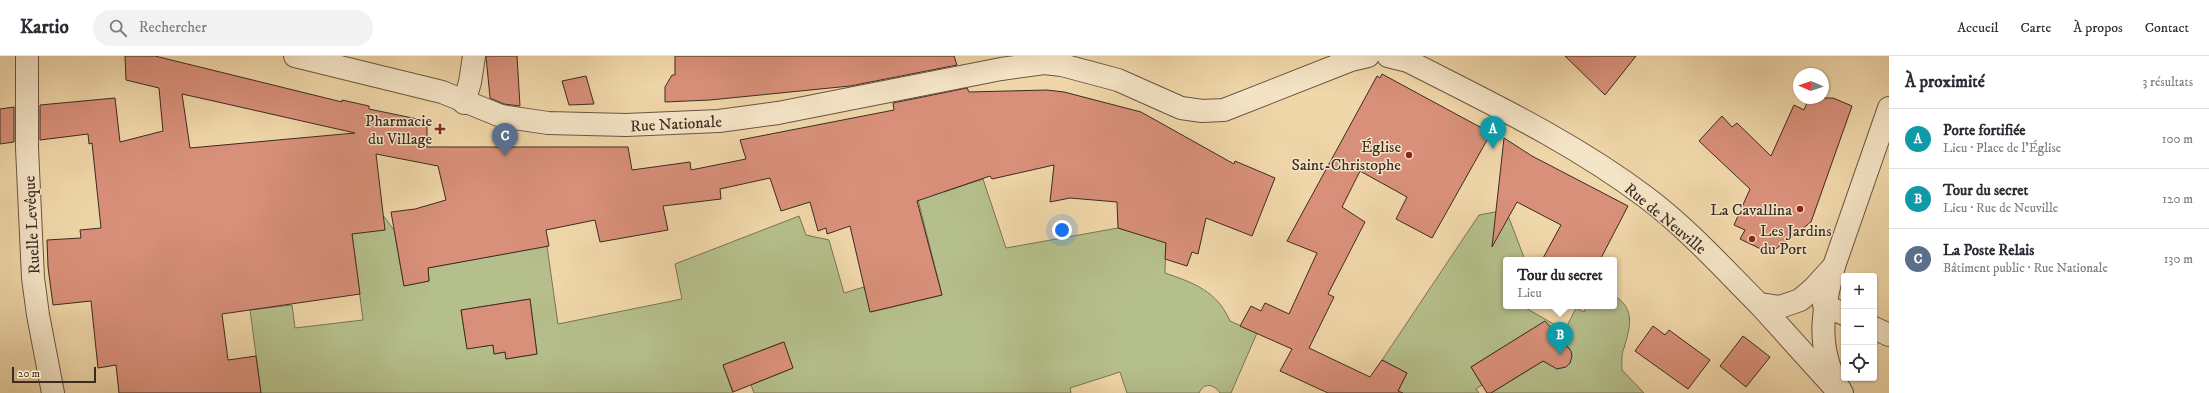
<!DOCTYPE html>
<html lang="fr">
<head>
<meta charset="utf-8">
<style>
	:root { --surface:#fff; --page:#f2f2f3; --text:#2b2b33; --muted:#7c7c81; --line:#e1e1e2; --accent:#b45309 }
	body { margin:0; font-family:"IM FELL DW Pica",serif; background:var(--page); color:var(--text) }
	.controls { position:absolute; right:12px; bottom:12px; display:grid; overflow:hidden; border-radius:4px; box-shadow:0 1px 3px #0004 }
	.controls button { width:36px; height:36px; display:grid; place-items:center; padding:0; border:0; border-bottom:1px solid var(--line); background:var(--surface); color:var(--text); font:20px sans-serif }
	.compass { position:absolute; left:1793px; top:12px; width:36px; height:36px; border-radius:50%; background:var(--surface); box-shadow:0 1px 3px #0004; rotate:272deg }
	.scale { position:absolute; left:12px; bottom:10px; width:84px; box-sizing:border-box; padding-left:4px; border:2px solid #3c2a21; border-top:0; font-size:11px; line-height:14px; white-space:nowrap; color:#3c2a21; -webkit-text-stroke:3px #f5e5c7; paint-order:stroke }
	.you { position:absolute; left:1062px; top:174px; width:14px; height:14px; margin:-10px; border:3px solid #fff; border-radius:50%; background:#1a73e8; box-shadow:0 0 0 6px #1a73e833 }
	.badge { display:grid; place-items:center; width:26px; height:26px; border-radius:50%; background:var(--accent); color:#fff; font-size:13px; font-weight:700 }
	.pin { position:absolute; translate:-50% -33px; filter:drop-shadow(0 1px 2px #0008) }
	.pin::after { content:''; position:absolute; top:21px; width:14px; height:12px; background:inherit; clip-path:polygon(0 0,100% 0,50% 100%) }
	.popup { position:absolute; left:1503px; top:201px; width:114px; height:52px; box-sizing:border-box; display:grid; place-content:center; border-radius:4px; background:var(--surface); filter:drop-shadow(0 1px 3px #0005); font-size:13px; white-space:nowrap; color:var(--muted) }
	.popup b { font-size:15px; color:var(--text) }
	.popup::after { content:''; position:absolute; left:50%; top:100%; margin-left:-8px; border:8px solid transparent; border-top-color:var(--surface) }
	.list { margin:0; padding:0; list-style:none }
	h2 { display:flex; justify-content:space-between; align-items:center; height:52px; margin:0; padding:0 16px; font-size:17px }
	h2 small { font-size:13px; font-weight:400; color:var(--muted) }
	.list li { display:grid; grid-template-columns:26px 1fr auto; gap:12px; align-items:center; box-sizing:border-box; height:60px; padding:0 16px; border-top:1px solid var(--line) }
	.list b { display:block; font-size:15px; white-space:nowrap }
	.list p { margin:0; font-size:13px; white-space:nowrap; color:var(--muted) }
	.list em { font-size:13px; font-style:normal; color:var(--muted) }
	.icon { flex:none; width:22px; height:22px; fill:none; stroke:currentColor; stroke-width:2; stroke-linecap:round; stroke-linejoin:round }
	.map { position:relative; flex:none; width:1889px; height:337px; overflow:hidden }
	header { display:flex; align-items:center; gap:24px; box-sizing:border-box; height:56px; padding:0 20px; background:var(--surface); border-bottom:1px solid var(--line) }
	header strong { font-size:19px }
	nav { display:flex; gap:22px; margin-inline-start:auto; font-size:14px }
	.search { width:280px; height:36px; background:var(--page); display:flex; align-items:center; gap:10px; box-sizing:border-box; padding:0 14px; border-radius:22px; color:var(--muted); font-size:15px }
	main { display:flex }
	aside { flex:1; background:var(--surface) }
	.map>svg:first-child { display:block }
</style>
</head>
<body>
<header>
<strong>Kartio</strong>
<div class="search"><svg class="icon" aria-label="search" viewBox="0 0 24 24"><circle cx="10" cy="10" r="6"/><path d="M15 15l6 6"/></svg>Rechercher</div>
<nav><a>Accueil</a><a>Carte</a><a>À propos</a><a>Contact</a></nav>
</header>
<main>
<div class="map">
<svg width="1889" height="337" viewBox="0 0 1889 337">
	<rect width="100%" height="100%" fill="#f0d7a9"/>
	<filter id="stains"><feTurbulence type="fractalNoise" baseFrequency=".005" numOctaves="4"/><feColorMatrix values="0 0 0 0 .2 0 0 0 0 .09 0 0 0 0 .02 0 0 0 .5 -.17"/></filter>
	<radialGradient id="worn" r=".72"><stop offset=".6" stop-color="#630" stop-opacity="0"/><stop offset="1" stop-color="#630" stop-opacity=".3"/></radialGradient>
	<!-- green -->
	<g fill="#b5bf8b" stroke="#787456" fill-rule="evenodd">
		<path d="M911 116H937L944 136 983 123 1006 192 1118 172 1166 186 1165 217C1194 227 1217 235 1230 265L1257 277 1231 337H1220C1214 328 1204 326 1199 337H1127L1120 316 1070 332 1071 337H754L751 329 793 312 783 286 723 309 733 337H261L250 254 292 249 295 272 363 264 352 178 364 176 382 158 394 174 404 230 429 225 428 212 547 190 558 268 682 243 675 208 799 160 806 179 829 184 844 237 864 231 871 256 942 239ZM530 243 537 298 506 303 505 296 494 298 493 289 467 292 461 254Z"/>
		<polygon points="1495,156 1509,162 1525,204 1506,204 1506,250 1522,250 1559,271 1544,299 1529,275 1471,311 1482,329 1476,333 1479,337 1397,337 1407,317 1382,304 1479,159"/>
		<path d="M1614 240C1636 252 1630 272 1624 292 1621 299 1622 306 1622 314L1644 337H1491L1548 302 1559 312 1567 310C1573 300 1573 288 1558 288L1576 252 1584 256 1587 250H1614Z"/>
	</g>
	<!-- building -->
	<g fill="#d9907a" stroke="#3c2a21" fill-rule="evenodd">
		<path d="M125 0H155L342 46V44L369 50V53L427 65V91H628L632 114 690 106 691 114 746 103 740 84 894 54 893 47 967 32 969 36 1047 34 1064 36 1141 56 1234 108 1235 105 1275 122 1252 180 1206 162 1198 198 1192 196 1187 210 1165 203 1166 187 1118 172 1117 146 1070 142 1050 146 1054 109 992 123 990 120 917 145 942 239 870 256 850 170 827 178 826 172 818 175 810 146 781 155 770 122 720 133 721 143 663 150 668 174 600 186 595 164 546 174 549 190 428 212 429 225 404 230 391 156 415 153 446 144 438 110 376 98 385 174 352 178 360 238 222 258 228 304 256 300 261 337H119L116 309 98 312 91 245 53 249 48 211 47 184 81 182 80 174 101 172 92 87 89 88 88 78 40 84V49L115 42 120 86 163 75 159 32 126 24ZM182 38 218 46 355 77 190 92Z"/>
		<polygon points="486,0 517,0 520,50 504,48 490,42"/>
		<polygon points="675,0 954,0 957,9 850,30 710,44 665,46 665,31 672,19 675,19"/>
		<polygon points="1565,0 1636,0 1605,39"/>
		<polygon points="1382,18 1491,77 1432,182 1396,163 1407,141 1360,115 1342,151 1365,166 1328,238 1334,241 1309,292 1370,321 1382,304 1407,317 1398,335 1403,337 1328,337 1280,315 1292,293 1240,270 1251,250 1261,255 1265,247 1289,258 1317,197 1287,185 1377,20 1380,22"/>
		<polygon points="586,20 594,48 569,49 562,25"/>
		<polygon points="1809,42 1833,42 1852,50 1811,166 1772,196 1765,195 1740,183 1745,174 1734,169 1750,133 1699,85 1722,60 1732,71 1737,67 1771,100 1794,49 1804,54"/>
		<polygon points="14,51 14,86 0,88 0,53"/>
		<polygon points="1504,82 1532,100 1628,150 1600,204 1542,204 1561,169 1517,146 1492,191"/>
		<polygon points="530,243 537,298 506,303 505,296 494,298 493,289 467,293 461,254"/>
		<polygon points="1545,265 1571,295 1572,300 1570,307 1566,311 1557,313 1543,305 1491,337 1487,337 1471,311"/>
		<polygon points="1653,270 1665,279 1669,274 1710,304 1688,333 1635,295"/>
		<polygon points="1743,280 1770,301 1746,331 1720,310"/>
		<polygon points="784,286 793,312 733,336 723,309"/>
	</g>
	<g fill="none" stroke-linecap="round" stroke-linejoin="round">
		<defs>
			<g id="minor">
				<polyline points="27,0 27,92 33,222 38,259 53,337"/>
				<polyline points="464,47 470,26 474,0"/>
				<path d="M1834 210C1822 256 1815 294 1842 337"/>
				<polyline points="1759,248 1835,332"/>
				<polyline points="1824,249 1844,258"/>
				<polyline points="1874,272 1889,279"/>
			</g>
			<g id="tertiary">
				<polyline points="295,0 442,36 501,60 548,67 626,69 719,65 778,57 1001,13 1044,7 1062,9 1118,24 1181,52 1202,55 1224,54 1351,4 1368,0"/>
				<path d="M1388 0 1408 5C1490 47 1573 86 1647 142 1688 173 1723 212 1759 248L1780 251 1800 244 1813 233 1834 210 1889 52"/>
			</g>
		</defs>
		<!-- minor casing -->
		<use href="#minor" stroke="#695543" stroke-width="24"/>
		<!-- tertiary casing -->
		<use href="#tertiary" stroke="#695543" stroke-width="24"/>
		<!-- minor -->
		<use href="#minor" stroke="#f5e5c7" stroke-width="22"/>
		<!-- tertiary -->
		<use href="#tertiary" stroke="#f5e5c7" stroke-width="22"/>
	</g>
	<!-- markers -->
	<g fill="#8f2418" stroke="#f5e5c7" stroke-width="1.5">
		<path d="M438 67h4v4h4v4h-4v4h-4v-4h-4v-4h4z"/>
		<circle cx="1409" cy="99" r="4"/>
		<circle cx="1800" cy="153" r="4"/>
		<circle cx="1752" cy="183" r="4"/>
	</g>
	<g text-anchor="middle" stroke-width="3" stroke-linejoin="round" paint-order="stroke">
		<!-- poi labels -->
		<g font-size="16" fill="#3c2a21" stroke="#f5e5c7" text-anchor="end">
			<text x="432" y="70">Pharmacie<tspan x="432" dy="18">du Village</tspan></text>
			<text x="1401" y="96">Église<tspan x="1401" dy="18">Saint-Christophe</tspan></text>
			<text x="1792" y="159">La Cavallina</text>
			<text x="1760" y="180" text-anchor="start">Les Jardins<tspan x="1760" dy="18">du Port</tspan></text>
		</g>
		<!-- street labels -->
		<g font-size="16" fill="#3c2a21" stroke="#f5e5c7">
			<text transform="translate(676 67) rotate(-3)" y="6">Rue Nationale</text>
			<text transform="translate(1666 162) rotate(40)" y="6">Rue de Neuville</text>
			<text transform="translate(31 169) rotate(-93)" y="6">Ruelle Levêque</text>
		</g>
	</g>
	<rect width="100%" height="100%" filter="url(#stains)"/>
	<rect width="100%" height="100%" fill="url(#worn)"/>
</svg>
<div class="controls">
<button>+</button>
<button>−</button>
<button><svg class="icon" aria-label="locate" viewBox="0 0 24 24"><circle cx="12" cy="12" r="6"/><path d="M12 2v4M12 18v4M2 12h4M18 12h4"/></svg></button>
</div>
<svg class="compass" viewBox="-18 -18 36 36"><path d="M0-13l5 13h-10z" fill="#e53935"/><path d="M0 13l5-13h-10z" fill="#7c7c81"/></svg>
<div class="scale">20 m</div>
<div class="you"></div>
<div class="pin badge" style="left:1493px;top:93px;background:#0f9aa8">A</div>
<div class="pin badge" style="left:1560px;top:299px;background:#0f9aa8">B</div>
<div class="popup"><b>Tour du secret</b>Lieu</div>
<div class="pin badge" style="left:505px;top:100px;background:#5c6f8a">C</div>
</div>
<aside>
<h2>À proximité<small>3 résultats</small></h2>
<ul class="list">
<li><span class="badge" style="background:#0f9aa8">A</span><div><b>Porte fortifiée</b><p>Lieu · Place de l'Église</p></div><em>100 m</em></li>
<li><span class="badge" style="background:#0f9aa8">B</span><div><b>Tour du secret</b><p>Lieu · Rue de Neuville</p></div><em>120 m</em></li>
<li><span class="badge" style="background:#5c6f8a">C</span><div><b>La Poste Relais</b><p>Bâtiment public · Rue Nationale</p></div><em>130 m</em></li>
</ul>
</aside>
</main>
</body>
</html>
